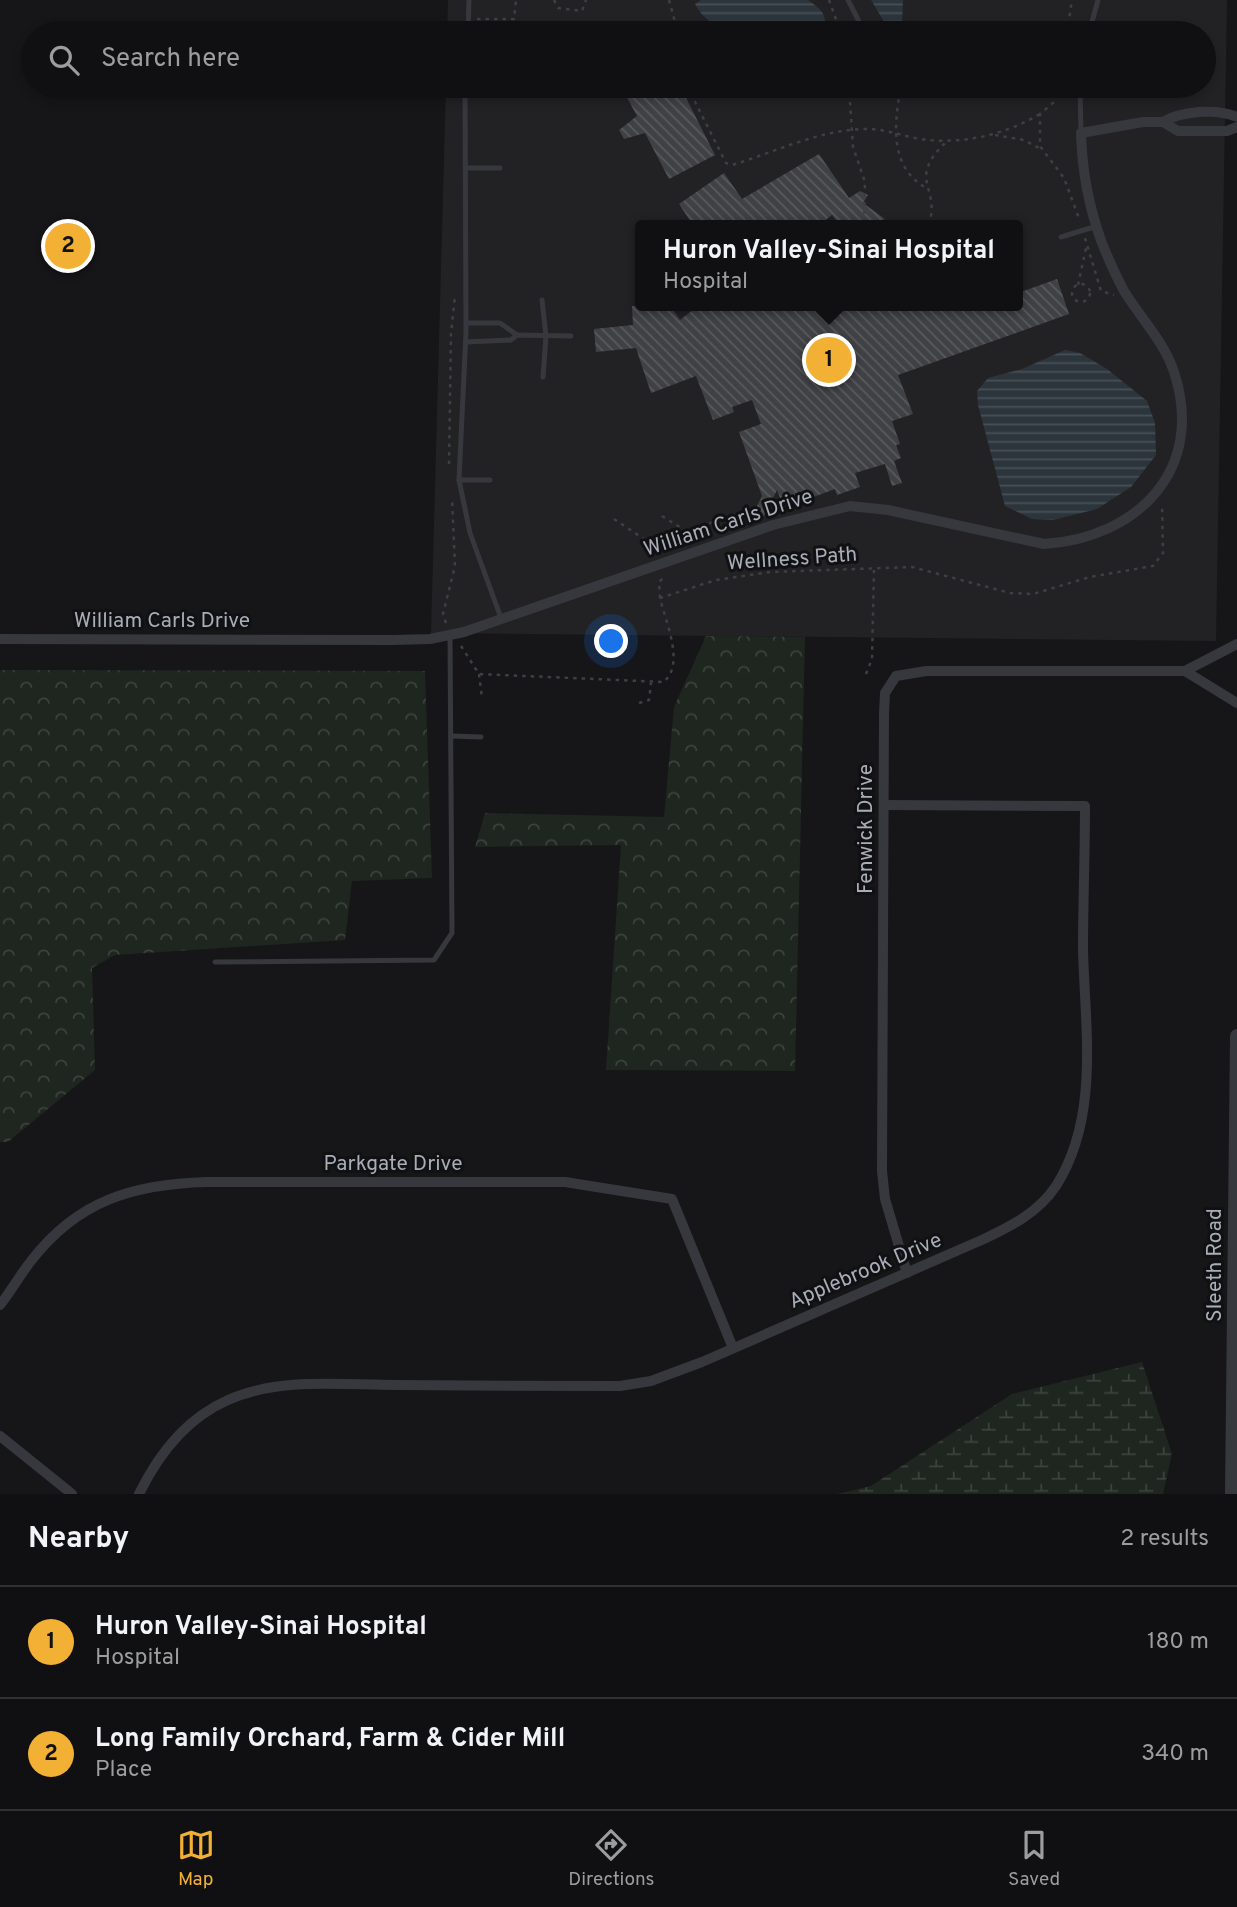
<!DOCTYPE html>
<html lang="en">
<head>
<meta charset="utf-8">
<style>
	:root { --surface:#101012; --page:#1e1e20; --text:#f1f3f6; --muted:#9c9d9f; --line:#303032; --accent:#f2b134 }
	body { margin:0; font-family:Overpass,sans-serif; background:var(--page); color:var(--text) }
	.you { position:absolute; left:612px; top:642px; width:24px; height:24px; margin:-18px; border:5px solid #fff; border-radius:50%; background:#1a73e8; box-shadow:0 0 0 10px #1a73e833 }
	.badge { display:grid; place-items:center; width:46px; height:46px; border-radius:50%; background:var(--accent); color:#111; font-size:23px; font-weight:700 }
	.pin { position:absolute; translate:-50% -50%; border:4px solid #fff; box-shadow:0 2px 7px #0006 }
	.popup { position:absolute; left:635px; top:220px; width:388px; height:91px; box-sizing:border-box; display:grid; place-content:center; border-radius:7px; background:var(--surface); filter:drop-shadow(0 2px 5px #0005); font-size:23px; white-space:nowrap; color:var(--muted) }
	.popup b { font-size:26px; color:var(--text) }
	.popup::after { content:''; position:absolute; left:50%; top:100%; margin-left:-14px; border:14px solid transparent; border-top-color:var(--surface) }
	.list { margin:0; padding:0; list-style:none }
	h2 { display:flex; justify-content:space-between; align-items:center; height:91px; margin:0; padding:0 28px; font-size:30px }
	h2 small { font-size:23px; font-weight:400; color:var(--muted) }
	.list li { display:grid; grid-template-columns:46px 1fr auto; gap:21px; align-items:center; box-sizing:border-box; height:112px; padding:0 28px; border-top:2px solid var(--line) }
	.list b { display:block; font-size:26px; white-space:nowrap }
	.list p { margin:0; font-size:23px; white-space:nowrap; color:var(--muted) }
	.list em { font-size:23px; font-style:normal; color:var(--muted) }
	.icon { flex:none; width:38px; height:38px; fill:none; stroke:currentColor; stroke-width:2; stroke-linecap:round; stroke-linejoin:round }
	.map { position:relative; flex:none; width:1237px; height:1494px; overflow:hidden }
	.search { position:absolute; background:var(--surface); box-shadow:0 4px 10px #0003; left:21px; right:21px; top:21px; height:77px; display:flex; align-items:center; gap:18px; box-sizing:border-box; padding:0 24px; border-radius:38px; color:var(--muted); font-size:26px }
	.sheet { height:315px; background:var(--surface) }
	nav { display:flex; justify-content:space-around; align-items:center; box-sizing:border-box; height:98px; border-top:2px solid var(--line); background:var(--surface); font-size:19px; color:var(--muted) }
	nav a { display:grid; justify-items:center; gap:4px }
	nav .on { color:var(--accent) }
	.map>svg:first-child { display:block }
</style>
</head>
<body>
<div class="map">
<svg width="1237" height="1494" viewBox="0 0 1237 1494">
	<defs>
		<pattern id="forest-crowns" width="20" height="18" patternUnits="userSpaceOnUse" patternTransform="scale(1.75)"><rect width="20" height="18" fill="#1e261f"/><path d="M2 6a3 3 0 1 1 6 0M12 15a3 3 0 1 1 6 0" fill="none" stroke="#3c433d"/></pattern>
		<pattern id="wetland-marsh" width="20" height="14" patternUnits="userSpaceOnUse" patternTransform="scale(1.75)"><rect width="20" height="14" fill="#1e261f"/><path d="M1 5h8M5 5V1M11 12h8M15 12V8" fill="none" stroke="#3c433d"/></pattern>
		<pattern id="water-rules" width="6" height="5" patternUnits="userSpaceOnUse" patternTransform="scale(1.75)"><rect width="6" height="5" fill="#2c353c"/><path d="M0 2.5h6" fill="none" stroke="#485056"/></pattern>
		<pattern id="building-back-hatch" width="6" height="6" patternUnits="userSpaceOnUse" patternTransform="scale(1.75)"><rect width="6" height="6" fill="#404145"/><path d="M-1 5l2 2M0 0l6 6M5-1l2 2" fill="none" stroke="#595a5e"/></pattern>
	</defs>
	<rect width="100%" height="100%" fill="#161618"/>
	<!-- built -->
	<path fill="#222225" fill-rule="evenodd" d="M448 0H1227L1216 641 431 633 446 86H1204V33H447ZM640 225H1018V306H640Z"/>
	<!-- forest -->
	<g fill="url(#forest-crowns)">
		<polygon points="706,636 805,637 795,1071 606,1070 621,845 475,847 485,813 664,817 674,707"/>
		<polygon points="0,670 425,671 432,878 352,881 345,940 115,955 92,968 95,1070 8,1142 0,1142"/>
	</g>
	<!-- wetland -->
	<polygon fill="url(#wetland-marsh)" points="1142,1362 1172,1454 1163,1494 837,1494 871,1486 1012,1394"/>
	<!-- water -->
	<g fill="url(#water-rules)">
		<path d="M701 0H808C821 9 828 15 824 31L820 33C779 33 718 47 695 4Z"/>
		<polygon points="871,0 903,0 902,24 891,33"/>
		<polygon points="1065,350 1080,353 1107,369 1147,401 1155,423 1156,455 1131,487 1097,509 1053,520 1032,519 1005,506 978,405 977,391 988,378 1022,369"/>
	</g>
	<!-- building -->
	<g fill="url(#building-back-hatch)">
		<polygon points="621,86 680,86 715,155 669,179 645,133 624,139 619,130 637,116"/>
		<polygon points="819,154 849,198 860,191 868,195 863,203 885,219 864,225 840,225 832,215 819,225 693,225 679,204 724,173 742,199"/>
		<polygon points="1057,279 1069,314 898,375 913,414 892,421 900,444 896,445 901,458 894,461 902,483 892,486 885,464 855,473 860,487 837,495 835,489 784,508 777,490 764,516 754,512 762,496 739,432 761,424 752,400 732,407 734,412 713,420 696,376 651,393 636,348 596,352 594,329 633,325 632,306 670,306 680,320 698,306 1018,306 1018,293"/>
	</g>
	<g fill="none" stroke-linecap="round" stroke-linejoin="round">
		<!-- path -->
		<g stroke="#3d3f44" stroke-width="2.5" stroke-dasharray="3.5 5" stroke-linecap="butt">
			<polyline points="554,0 558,8 582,11 586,0"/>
			<polyline points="669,0 678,33"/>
			<polyline points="829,0 841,33"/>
			<polyline points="477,19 514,19 516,0"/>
			<polyline points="456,33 457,19 460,19"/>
			<polyline points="1067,33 1072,0"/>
			<path d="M687 86 726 163 732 165C775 152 817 131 862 129 880 128 897 134 915 138 957 146 1003 136 1040 114"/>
			<polyline points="1059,86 1054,102 1040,114 1040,146 1064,178 1080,221"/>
			<path d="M900 91C894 127 890 167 926 188"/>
			<polyline points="850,102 853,147 865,182 864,225"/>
			<polyline points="995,135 1024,140 1041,149"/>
			<path d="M929 225C941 185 905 181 948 140"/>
			<polyline points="1085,238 1101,291 1114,295"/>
			<circle cx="1081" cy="293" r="9"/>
			<polyline points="1078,285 1086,248"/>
			<polyline points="449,464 451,334 455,296"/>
			<polyline points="662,516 686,531"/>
			<polyline points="614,519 650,543 681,533"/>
			<polyline points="685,545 681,533 757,507"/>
			<polyline points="660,598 659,582 665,576"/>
			<polyline points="446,623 443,614 455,566 452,498"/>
			<path d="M461 646 479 674 663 682C686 666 665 620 660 598L716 580 770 572 912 567 1010 593 1033 594 1090 577 1153 566 1163 553 1162 504"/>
			<polyline points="479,674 482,698"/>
			<polyline points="866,674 872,659 874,570"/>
			<polyline points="639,703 649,700 651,683"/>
		</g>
		<!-- service -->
		<g stroke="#37383d" stroke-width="5">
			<polyline points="848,0 865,33"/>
			<polyline points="468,33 469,0"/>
			<polyline points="1089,33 1098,0"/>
			<polyline points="465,86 466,332 459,480 470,533 501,618"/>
			<polyline points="1080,86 1081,133"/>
			<polyline points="835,87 841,86"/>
			<polyline points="838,95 872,90 872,86"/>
			<polyline points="466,168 500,168"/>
			<polyline points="1061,237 1097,226"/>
			<polyline points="542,300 546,336 543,377"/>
			<polyline points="466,323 500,323 517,335"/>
			<polyline points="466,342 511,340 517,335 571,336"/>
			<polyline points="459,480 490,480"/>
			<polyline points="451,736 481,737"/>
			<polyline points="215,962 434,960 452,933 450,636"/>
		</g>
		<!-- minor -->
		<g stroke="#37383d" stroke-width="10">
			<path d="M1163 122C1182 111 1216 108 1237 117"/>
			<path d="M0 639 393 640 430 639 464 632 773 525 850 506 888 510 1044 544C1138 538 1206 469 1174 372 1165 343 1140 317 1124 291 1116 276 1108 258 1102 243 1089 208 1082 170 1081 133L1143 122H1163L1178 131H1227L1237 127"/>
			<polyline points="1185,671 1237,703"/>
			<polyline points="907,1273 885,1199 882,1171 884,713 885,693 896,676 926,671 1185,671 1237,644"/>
			<path d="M0 1305C11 1291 20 1275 31 1261 78 1200 134 1184 207 1182H565L672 1199 733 1348"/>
			<polyline points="0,1436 72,1494"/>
			<path d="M139 1494C158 1455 187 1418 228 1400 279 1377 342 1385 397 1385 471 1386 546 1386 620 1386L651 1381 702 1362 984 1239C1011 1226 1038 1213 1056 1186 1100 1117 1085 1028 1083 950 1083 902 1085 854 1085 806L884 805"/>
		</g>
		<!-- tertiary -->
		<polyline stroke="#37383d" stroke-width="14" points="1232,1494 1237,1036"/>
	</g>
	<g text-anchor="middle" stroke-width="6" stroke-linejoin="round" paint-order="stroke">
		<!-- street labels -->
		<g font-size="21" fill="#a8adb8" stroke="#111113">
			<text transform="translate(728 522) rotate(-18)" y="7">William Carls Drive</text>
			<text transform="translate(792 558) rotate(-4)" y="7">Wellness Path</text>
			<text x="162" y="627">William Carls Drive</text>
			<text transform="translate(865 829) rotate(-90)" y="7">Fenwick Drive</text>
			<text x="393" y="1170">Parkgate Drive</text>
			<text transform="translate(1214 1265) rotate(-90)" y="7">Sleeth Road</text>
			<text transform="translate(865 1270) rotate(-23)" y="7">Applebrook Drive</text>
		</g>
	</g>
</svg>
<div class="you"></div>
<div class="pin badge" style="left:829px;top:360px">1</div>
<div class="popup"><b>Huron Valley-Sinai Hospital</b>Hospital</div>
<div class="pin badge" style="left:68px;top:246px">2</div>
<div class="search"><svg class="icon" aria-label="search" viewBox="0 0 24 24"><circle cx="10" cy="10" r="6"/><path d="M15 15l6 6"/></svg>Search here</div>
</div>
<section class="sheet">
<h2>Nearby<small>2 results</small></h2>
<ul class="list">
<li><span class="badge">1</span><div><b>Huron Valley-Sinai Hospital</b><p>Hospital</p></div><em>180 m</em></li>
<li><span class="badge">2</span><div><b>Long Family Orchard, Farm &amp; Cider Mill</b><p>Place</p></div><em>340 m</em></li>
</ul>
</section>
<nav>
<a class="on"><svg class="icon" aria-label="map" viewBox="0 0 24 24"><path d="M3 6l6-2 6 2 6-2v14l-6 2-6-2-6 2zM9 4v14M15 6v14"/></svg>Map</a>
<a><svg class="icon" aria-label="directions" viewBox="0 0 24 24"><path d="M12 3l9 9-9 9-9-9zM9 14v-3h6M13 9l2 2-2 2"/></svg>Directions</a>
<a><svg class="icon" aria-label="saved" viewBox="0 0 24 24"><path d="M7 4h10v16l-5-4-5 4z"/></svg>Saved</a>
</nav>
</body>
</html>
